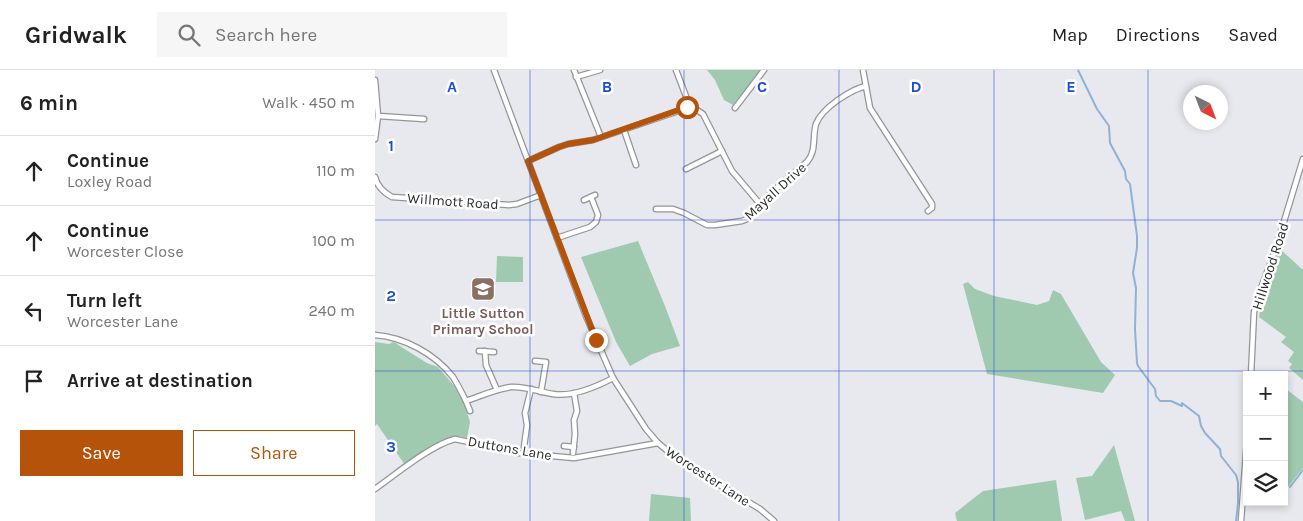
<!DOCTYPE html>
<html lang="en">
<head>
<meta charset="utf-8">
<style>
	:root { --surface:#fff; --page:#f6f6f6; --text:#222; --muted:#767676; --line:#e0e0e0; --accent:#b45309 }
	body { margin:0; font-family:Karla,sans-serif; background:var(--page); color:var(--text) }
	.controls { position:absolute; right:15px; bottom:15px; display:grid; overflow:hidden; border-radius:0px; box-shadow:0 2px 8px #0003 }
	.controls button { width:45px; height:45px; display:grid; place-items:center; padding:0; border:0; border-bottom:1px solid var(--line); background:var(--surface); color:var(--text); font:25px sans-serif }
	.compass { position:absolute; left:808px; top:15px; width:45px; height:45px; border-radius:50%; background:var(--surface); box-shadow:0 2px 8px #0003; rotate:138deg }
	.stop { position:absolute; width:15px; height:15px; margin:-11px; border:4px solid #b45309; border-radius:50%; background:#fff }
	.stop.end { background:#b45309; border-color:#fff; box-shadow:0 1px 5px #0008 }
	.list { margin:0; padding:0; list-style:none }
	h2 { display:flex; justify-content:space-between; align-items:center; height:65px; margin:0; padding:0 20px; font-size:21px }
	h2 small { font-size:16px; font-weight:400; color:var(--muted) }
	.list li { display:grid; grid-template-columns:32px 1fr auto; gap:15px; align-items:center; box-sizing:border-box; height:70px; padding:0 20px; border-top:1px solid var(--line) }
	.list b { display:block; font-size:19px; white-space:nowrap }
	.list p { margin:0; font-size:16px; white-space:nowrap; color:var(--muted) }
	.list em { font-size:16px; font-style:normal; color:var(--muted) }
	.actions { display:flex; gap:10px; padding:15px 20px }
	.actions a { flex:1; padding:11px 0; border:1px solid var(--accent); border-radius:0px; text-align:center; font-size:18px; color:var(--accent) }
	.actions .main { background:var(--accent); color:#fff }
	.icon { flex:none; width:28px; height:28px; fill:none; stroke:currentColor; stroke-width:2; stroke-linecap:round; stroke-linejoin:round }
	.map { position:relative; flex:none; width:928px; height:451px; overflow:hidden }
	header { display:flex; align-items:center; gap:30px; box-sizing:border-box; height:70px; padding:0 25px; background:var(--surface); border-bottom:1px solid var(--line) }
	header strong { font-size:24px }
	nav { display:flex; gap:28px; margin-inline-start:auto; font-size:18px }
	.search { width:350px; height:45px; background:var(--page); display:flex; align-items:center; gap:12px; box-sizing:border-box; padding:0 18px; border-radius:0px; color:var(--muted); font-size:19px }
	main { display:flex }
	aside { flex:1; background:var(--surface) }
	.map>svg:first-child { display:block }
</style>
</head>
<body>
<header>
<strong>Gridwalk</strong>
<div class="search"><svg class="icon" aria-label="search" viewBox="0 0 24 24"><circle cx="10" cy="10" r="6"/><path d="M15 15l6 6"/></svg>Search here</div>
<nav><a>Map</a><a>Directions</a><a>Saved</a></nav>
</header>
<main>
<aside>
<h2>6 min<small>Walk · 450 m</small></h2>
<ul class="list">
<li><svg class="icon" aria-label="ahead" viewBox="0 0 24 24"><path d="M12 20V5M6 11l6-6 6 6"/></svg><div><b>Continue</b><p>Loxley Road</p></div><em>110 m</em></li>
<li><svg class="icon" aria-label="ahead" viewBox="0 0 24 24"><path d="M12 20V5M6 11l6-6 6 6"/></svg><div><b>Continue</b><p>Worcester Close</p></div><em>100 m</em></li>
<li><svg class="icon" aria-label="left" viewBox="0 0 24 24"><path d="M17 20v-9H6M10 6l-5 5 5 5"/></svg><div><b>Turn left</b><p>Worcester Lane</p></div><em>240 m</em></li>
<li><svg class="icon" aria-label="arrive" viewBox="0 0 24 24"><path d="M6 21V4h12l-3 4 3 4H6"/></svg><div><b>Arrive at destination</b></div></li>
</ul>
<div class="actions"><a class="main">Save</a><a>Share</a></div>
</aside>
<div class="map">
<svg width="928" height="451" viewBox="0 0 928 451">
	<rect width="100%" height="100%" fill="#e8e9ee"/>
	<!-- green -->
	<g fill="#a0caaf">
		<polygon points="332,0 386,0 358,35 349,30 340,10"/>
		<polygon points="263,171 290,236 305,276 277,284 255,296 241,272 206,187"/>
		<polygon points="905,179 927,199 928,198 928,310 914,298 917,294 913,291 919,282 906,272 911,267 884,247 887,228"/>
		<polygon points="122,186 148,187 148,212 121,212"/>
		<polygon points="593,212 600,219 619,226 662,235 674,231 678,220 686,224 726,292 740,305 728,323 612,304 588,214"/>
		<path d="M0 272 14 274 18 272C22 273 24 276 28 278 36 283 44 288 52 293 56 295 59 295 63 297L81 318 90 336 95 352 92 368 84 366 72 369 30 395 2 354 0 356Z"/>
		<polygon points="911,319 928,332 928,398 909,422 909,322"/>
		<polygon points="739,375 760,451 750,451 746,441 710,450 701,408 717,406"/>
		<polygon points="681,410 687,451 582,451 580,443 608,421"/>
		<polygon points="276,424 315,428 316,451 274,451"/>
	</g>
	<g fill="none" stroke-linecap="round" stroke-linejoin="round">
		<!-- stream -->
		<g stroke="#8eb2d6" stroke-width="2">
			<polyline points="703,0 722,39 734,56 735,73 750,101 751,109 755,114 762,166 762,178 758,203 761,218 760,259 762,293 763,296 780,319 781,326 785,331 796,331 807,336 807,333 824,346 826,356 830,363 845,379 846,386 861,405 863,412 863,433 861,451"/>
			<polyline points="915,417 928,400"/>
		</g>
		<defs>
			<g id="minor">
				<polyline points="119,0 211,246 238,308 271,359 283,373 306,392 385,439 399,451"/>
				<polyline points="199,0 226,67"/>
				<polyline points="301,0 315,37"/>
				<polyline points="488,0 495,38 557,134 557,138 553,141"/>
				<polyline points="201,7 225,0"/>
				<polyline points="0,10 3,46 0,69"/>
				<polyline points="360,38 389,0"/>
				<polyline points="3,46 49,49"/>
				<polyline points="249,60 261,95"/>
				<polyline points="153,91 184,77 193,74 218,70 315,37 322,40 328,44 357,101 385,134"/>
				<polyline points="311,99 347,81"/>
				<path d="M0 107C2 116 8 122 17 127L134 135 142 134 166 125"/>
				<polyline points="209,130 220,125"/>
				<path d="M281 139H298L309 143 332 155H340L367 151 372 149 378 143 396 123 432 92C442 80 437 67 441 54 447 38 475 20 491 16"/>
				<polyline points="182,168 215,157 221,152 223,145 216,127"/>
				<path d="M0 265C29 267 60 284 78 307 83 315 87 323 91 331 106 326 121 319 136 317 151 316 164 322 178 324 197 327 221 317 238 308"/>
				<polyline points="104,281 119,282"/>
				<polyline points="110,281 111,295 122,320"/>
				<polyline points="160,291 171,292 166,322"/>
				<polyline points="876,305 879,242 885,221 900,181 928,89"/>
				<polyline points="91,331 95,341"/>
				<polyline points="189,376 199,377"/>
				<polyline points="149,377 152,355 150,343 156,319"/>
				<polyline points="198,383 200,364 199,350 202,341 199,323"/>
				<path d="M0 419C21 404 56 375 80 369L144 383 199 388 283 373"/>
				<polyline points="866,451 872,370"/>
			</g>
		</defs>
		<!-- minor casing -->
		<use href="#minor" stroke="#949599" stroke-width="7"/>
		<!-- minor -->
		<use href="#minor" stroke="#fff" stroke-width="4.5"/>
	</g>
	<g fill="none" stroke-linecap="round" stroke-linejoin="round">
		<!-- route -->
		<polyline stroke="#b45309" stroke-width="6" points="221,270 153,91 184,77 193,74 218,70 312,37"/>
	</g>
	<!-- grid -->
	<path fill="none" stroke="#1d4ed8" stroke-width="1" stroke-opacity="0.55" d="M155 0V451M309 0V451M464 0V451M619 0V451M773 0V451M0 150H928M0 301H928"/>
	<!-- icons -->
	<defs>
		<symbol id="school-square" viewBox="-11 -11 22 22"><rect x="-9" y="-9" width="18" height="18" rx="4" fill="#8d6e63" stroke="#fff"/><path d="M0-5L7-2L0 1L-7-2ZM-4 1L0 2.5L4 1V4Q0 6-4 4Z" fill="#fff"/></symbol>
	</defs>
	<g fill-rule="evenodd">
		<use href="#school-square" x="94" y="205" width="28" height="28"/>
	</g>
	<g text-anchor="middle" stroke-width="5" stroke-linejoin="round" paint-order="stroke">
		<!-- street labels -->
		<g font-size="14" fill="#2a2b2d" stroke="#fff">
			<text transform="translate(400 121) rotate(-42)" y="5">Mayall Drive</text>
			<text transform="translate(78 131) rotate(4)" y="5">Willmott Road</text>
			<text transform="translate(895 196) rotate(-72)" y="5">Hillwood Road</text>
			<text transform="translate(135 378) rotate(10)" y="5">Duttons Lane</text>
			<text transform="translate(333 406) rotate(33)" y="5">Worcester Lane</text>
		</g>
		<!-- education labels -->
		<g font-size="14" font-weight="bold" fill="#785e54" stroke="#fff">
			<text x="108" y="248">Little Sutton<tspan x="108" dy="16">Primary School</tspan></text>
		</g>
	</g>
	<g font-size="16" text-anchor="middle" font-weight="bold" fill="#1d4ed8" stroke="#fff" stroke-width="5" stroke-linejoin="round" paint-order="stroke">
		<text x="77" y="22">A</text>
		<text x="232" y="22">B</text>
		<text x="387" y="22">C</text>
		<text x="541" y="22">D</text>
		<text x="696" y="22">E</text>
		<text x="16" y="81">1</text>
		<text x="16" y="231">2</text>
		<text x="16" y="382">3</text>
	</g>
</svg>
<div class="controls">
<button>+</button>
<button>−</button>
<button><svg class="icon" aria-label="layers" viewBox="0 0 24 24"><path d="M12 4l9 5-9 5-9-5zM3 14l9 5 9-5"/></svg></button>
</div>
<svg class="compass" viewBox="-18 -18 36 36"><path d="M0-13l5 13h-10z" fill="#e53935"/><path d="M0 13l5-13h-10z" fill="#767676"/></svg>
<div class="stop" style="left:312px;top:37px"></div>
<div class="stop end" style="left:221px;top:270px"></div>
</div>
</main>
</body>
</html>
